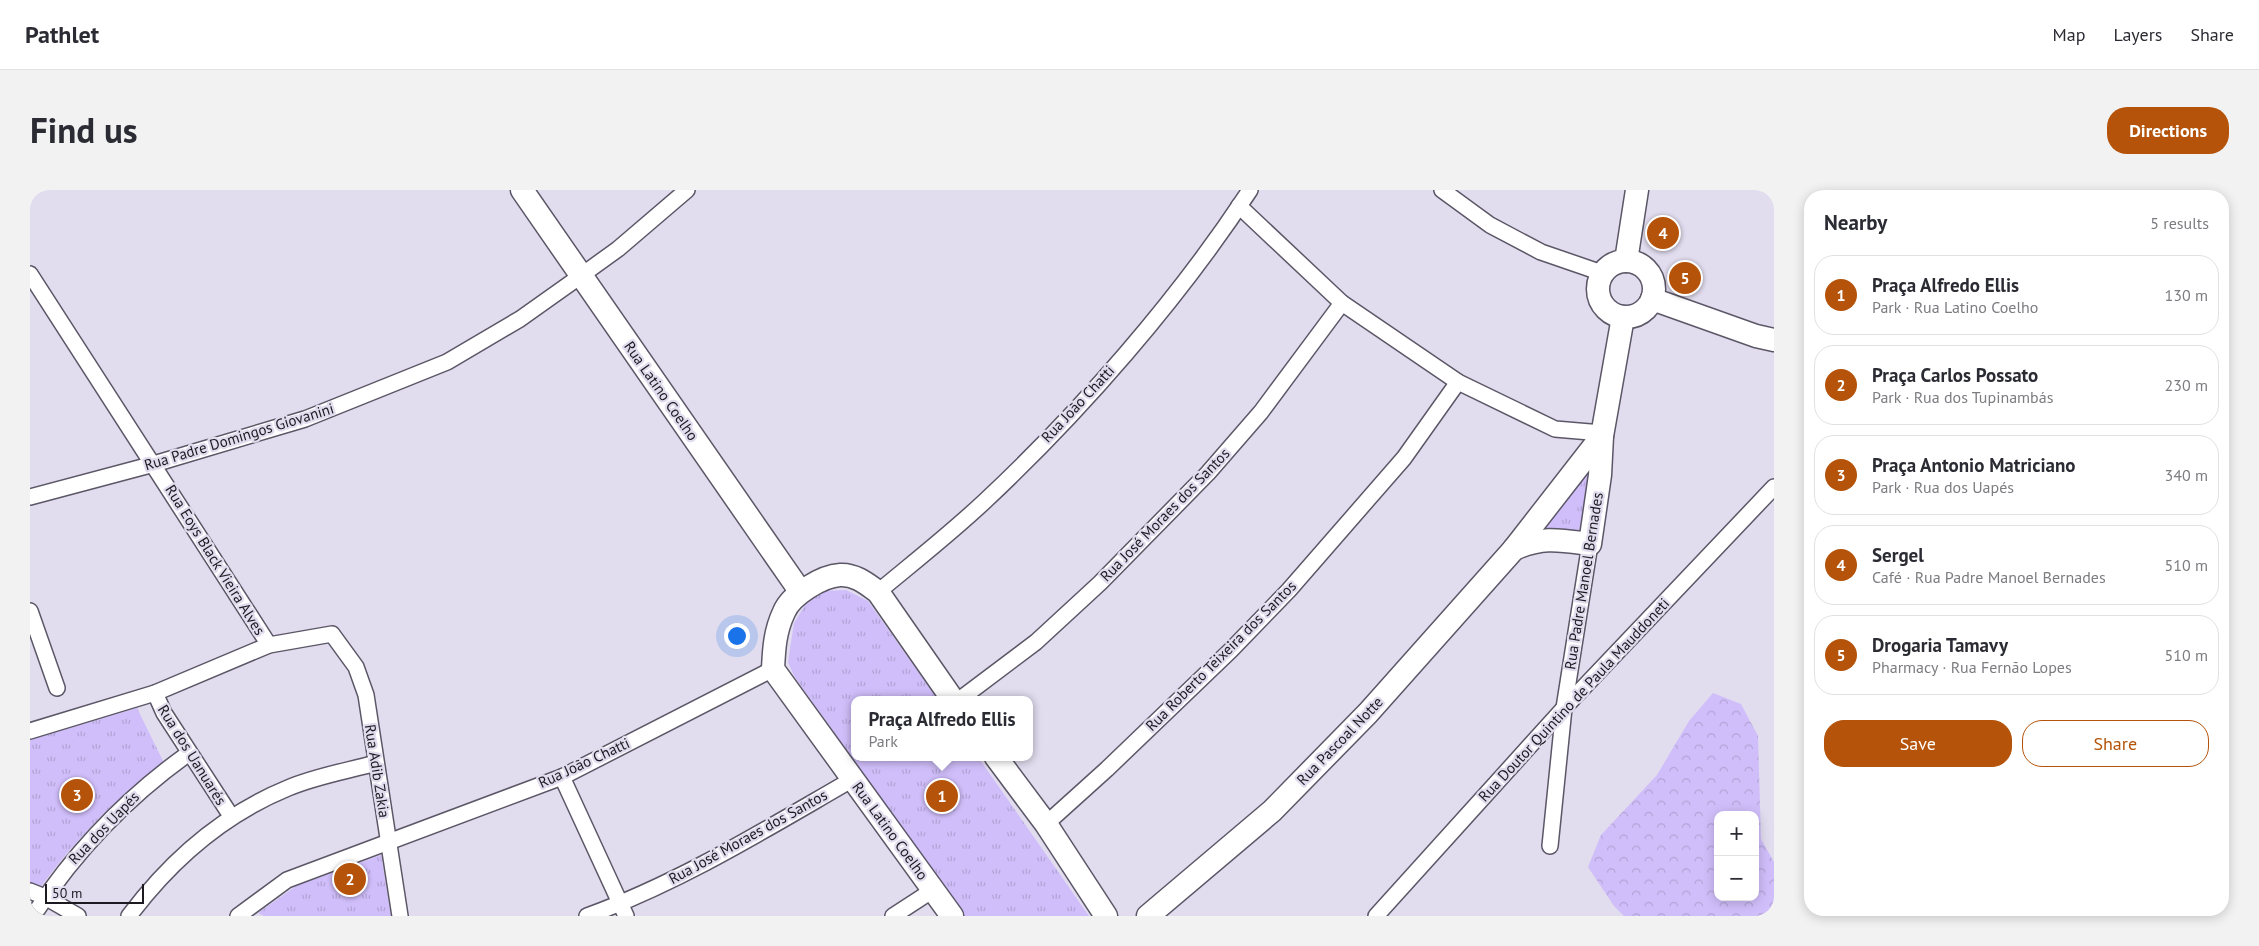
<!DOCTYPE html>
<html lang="en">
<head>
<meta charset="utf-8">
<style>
	:root { --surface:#fff; --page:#f2f2f3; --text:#2b2b33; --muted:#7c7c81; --line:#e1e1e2; --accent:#b45309 }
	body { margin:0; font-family:"PT Sans",sans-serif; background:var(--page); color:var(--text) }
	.controls { position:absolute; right:15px; bottom:15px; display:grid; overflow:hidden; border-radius:10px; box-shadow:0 2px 12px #0003 }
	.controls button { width:45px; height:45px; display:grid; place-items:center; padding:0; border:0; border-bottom:1px solid var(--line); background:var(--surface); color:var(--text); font:25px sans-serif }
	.scale { position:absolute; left:15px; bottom:12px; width:99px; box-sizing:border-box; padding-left:5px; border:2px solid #1c1a20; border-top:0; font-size:14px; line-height:18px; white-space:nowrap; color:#1c1a20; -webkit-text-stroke:4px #e1dcee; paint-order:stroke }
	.you { position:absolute; left:706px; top:445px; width:18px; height:18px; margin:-12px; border:4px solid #fff; border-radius:50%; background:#1a73e8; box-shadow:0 0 0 8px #1a73e833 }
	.badge { display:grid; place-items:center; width:32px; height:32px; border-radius:50%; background:var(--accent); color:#fff; font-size:16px; font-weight:700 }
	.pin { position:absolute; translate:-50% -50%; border:2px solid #fff; box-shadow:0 1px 5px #0006 }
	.popup { position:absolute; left:821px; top:506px; width:182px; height:65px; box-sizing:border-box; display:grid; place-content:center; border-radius:10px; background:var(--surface); filter:drop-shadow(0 1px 4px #0005); font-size:16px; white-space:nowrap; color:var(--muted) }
	.popup b { font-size:19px; color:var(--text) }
	.popup::after { content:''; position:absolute; left:50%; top:100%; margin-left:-10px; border:10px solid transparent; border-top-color:var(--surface) }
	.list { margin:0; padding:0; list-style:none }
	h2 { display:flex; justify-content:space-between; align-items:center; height:65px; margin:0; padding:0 20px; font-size:21px }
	h2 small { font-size:16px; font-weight:400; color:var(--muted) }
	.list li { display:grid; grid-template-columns:32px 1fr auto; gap:15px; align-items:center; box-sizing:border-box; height:80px; margin:0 10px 10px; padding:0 10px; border:1px solid var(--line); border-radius:20px }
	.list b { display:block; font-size:19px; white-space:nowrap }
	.list p { margin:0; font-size:16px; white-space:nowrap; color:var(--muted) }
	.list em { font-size:16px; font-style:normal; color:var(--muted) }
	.actions { display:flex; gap:10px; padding:15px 20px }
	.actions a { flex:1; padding:11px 0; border:1px solid var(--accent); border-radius:20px; text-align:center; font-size:18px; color:var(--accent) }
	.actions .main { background:var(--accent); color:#fff }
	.map { position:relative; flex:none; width:1744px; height:726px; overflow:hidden; border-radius:20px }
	header { display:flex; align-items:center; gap:30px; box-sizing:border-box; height:70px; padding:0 25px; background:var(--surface); border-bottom:1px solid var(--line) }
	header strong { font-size:24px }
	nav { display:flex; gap:28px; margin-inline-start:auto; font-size:18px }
	.intro { display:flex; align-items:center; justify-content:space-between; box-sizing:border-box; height:120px; padding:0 30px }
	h1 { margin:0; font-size:35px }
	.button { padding:12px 22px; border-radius:20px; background:var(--accent); color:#fff; font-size:18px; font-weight:700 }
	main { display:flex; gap:30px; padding:0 30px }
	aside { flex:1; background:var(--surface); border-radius:20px; box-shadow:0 2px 12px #0003 }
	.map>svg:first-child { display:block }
</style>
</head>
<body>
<header>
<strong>Pathlet</strong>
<nav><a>Map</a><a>Layers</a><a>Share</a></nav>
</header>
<div class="intro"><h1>Find us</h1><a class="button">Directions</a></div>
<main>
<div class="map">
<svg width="1744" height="726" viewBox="0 0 1744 726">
	<defs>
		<pattern id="grass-tufts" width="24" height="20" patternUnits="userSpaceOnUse" patternTransform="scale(1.25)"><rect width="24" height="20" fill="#d0befa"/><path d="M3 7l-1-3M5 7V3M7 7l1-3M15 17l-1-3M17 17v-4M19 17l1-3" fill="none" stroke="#b2a3d6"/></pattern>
		<pattern id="forest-crowns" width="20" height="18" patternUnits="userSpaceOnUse" patternTransform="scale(1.25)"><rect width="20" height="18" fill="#d0befa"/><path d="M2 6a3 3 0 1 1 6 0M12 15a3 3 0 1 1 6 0" fill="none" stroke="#b2a3d6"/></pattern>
	</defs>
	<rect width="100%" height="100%" fill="#e1dcee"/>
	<!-- grass -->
	<g fill="url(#grass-tufts)">
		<polygon points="1545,280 1568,284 1558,353 1502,350"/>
		<polygon points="816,400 838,411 908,510 824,510 824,567 948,567 1059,726 934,726 764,486 758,472 764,433 777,412 794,401"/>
		<path d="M107 518 134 573C86 608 45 649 10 698L0 694V550Z"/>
		<polygon points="351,665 361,726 234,726 228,723 266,696"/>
	</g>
	<!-- forest -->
	<path fill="url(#forest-crowns)" fill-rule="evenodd" d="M1683 503 1711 514 1728 546 1731 649 1744 672V716L1731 726H1594L1584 716 1558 677 1571 645 1627 585 1659 531ZM1688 625H1725V707H1688Z"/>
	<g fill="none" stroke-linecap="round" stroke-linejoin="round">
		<defs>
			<g id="street">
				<polyline points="1412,0 1460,35 1511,62 1572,83"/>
				<polyline points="1209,16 1312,113 1428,192 1525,239 1572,243"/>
				<polyline points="0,84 239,455"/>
				<polyline points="0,307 124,274 275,229 417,172 490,129 552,85 588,59 657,0"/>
				<path d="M848 402C884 372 921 343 955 311 1050 222 1148 110 1220 0"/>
				<polyline points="0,421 27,498"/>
				<polyline points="125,503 134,523 201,626"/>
				<polyline points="929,510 1006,452 1070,393 1178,283 1231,222 1312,113"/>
				<polyline points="0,541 125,503 239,455 302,444 326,477 336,505 370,726"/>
				<polyline points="532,587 596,726"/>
				<polyline points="1016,634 1077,579 1201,460 1259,400 1374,268 1428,192"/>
				<polyline points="1520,656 1534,518 1560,354"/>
				<polyline points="0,701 15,707 48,726"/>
				<path d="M3 726C45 661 96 608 159 563"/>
				<path d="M99 726C141 670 192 625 258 598 286 586 317 581 346 573"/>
				<polyline points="208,726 257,690 532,587 743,479"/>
				<path d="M557 726C651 692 736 639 823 589"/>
				<polyline points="863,726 903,700"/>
				<polyline points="1346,726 1534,518 1744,297"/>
			</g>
			<g id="secondary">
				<polyline points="492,0 770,401"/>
				<polyline points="1596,71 1607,0"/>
				<circle cx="1596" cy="99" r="28"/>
				<polyline points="1622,109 1726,146 1744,150"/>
				<path d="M1484 359C1512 346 1530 350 1560 354L1570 285 1572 246 1593 127"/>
				<polyline points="966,567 1016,634 1076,726"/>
				<path d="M922 726 743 479C744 458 745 441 754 422 761 405 792 386 810 385 825 384 837 394 848 402L923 510"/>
				<polyline points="1118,726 1242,621 1338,523 1484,359 1572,246"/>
			</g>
		</defs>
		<!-- street casing -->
		<use href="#street" stroke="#5c5767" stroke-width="18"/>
		<!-- secondary casing -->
		<use href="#secondary" stroke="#5c5767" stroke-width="25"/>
		<!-- street -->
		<use href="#street" stroke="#fff" stroke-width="15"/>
		<!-- secondary -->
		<use href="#secondary" stroke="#fff" stroke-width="22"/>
	</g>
	<g text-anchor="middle" stroke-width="4.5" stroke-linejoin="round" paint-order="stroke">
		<!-- street labels -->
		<g font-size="15" fill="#1c1a20" stroke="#e1dcee">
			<text transform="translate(631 201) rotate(55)" y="5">Rua Latino Coelho</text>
			<text transform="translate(1048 214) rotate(-47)" y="5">Rua João Chatti</text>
			<text transform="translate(209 247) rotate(-17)" y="5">Rua Padre Domingos Giovanini</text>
			<text transform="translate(1135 325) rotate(-46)" y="5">Rua José Moraes dos Santos</text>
			<text transform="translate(185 370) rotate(58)" y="5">Rua Eoys Black Vieira Alves</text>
			<text transform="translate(1554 391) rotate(-81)" y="5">Rua Padre Manoel Bernades</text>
			<text transform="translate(1191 466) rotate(-45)" y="5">Rua Roberto Teixeira dos Santos</text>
			<text transform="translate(1544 510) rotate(-47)" y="5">Rua Doutor Quintino de Paula Mauddoneti</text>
			<text transform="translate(1310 551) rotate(-46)" y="5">Rua Pascoal Notte</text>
			<text transform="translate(162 565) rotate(58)" y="5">Rua dos Uanuarés</text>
			<text transform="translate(554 573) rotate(-25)" y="5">Rua João Chatti</text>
			<text transform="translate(347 581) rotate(81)" y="5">Rua Adib Zakia</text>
			<text transform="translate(74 638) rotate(-46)" y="5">Rua dos Uapés</text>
			<text transform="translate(860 641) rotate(54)" y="5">Rua Latino Coelho</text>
			<text transform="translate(718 647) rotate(-29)" y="5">Rua José Moraes dos Santos</text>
		</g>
	</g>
</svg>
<div class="controls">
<button>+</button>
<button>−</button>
</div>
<div class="scale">50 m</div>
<div class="you"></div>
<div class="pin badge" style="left:912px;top:606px">1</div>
<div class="popup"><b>Praça Alfredo Ellis</b>Park</div>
<div class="pin badge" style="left:320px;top:689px">2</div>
<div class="pin badge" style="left:47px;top:605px">3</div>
<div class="pin badge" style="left:1633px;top:43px">4</div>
<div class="pin badge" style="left:1655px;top:88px">5</div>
</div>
<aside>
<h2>Nearby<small>5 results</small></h2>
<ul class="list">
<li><span class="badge">1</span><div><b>Praça Alfredo Ellis</b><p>Park · Rua Latino Coelho</p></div><em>130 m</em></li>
<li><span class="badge">2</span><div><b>Praça Carlos Possato</b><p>Park · Rua dos Tupinambás</p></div><em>230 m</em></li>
<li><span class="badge">3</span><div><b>Praça Antonio Matriciano</b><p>Park · Rua dos Uapés</p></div><em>340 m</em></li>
<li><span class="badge">4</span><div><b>Sergel</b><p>Café · Rua Padre Manoel Bernades</p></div><em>510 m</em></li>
<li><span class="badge">5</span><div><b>Drogaria Tamavy</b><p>Pharmacy · Rua Fernão Lopes</p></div><em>510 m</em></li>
</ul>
<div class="actions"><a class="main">Save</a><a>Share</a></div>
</aside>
</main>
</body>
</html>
